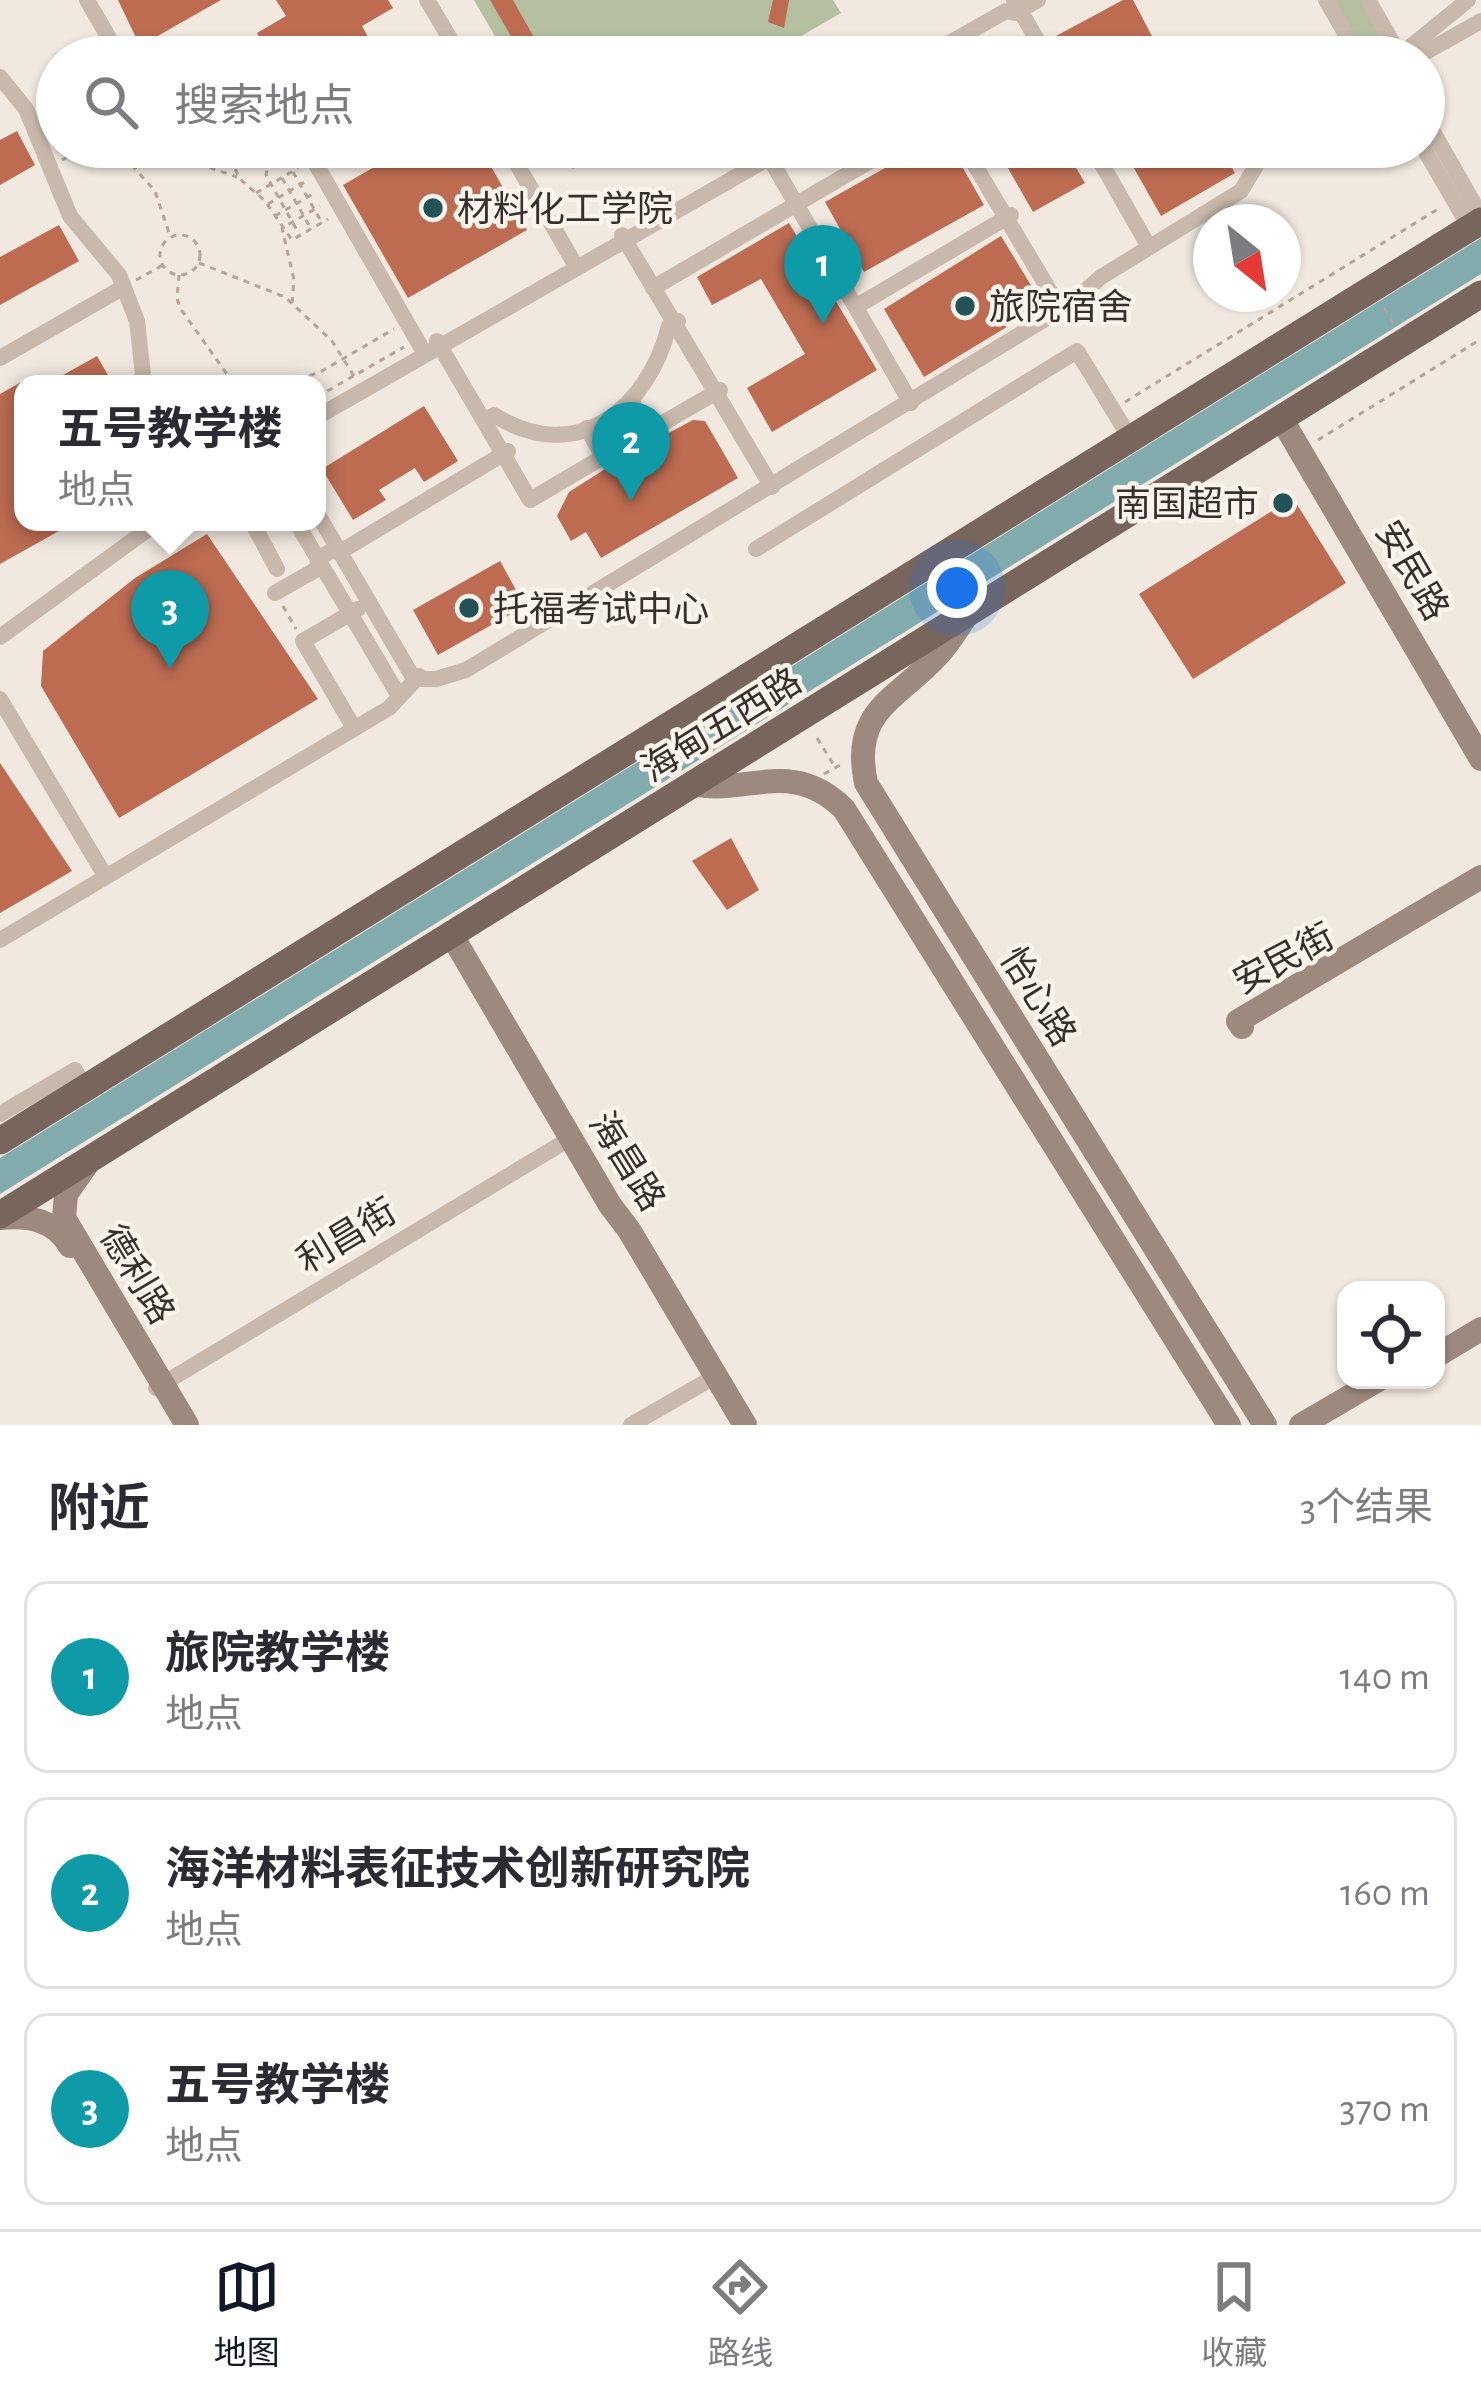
<!DOCTYPE html>
<html lang="zh">
<head>
<meta charset="utf-8">
<style>
	:root { --surface:#fff; --page:#f2f2f3; --text:#2b2b33; --muted:#7c7c81; --line:#e1e1e2; --accent:#111827 }
	body { margin:0; font-family:"Alegreya Sans","Noto Sans SC",sans-serif; background:var(--page); color:var(--text) }
	.controls { position:absolute; right:36px; bottom:36px; display:grid; overflow:hidden; border-radius:24px; box-shadow:0 3px 9px #0004 }
	.controls button { width:108px; height:108px; display:grid; place-items:center; padding:0; border:0; border-bottom:3px solid var(--line); background:var(--surface); color:var(--text); font:60px sans-serif }
	.compass { position:absolute; left:1193px; top:204px; width:108px; height:108px; border-radius:50%; background:var(--surface); box-shadow:0 3px 9px #0004; rotate:150deg }
	.you { position:absolute; left:957px; top:588px; width:42px; height:42px; margin:-30px; border:9px solid #fff; border-radius:50%; background:#1a73e8; box-shadow:0 0 0 18px #1a73e833 }
	.badge { display:grid; place-items:center; width:78px; height:78px; border-radius:50%; background:var(--accent); color:#fff; font-size:39px; font-weight:700 }
	.pin { position:absolute; translate:-50% -99px; filter:drop-shadow(0 3px 6px #0008) }
	.pin::after { content:''; position:absolute; top:63px; width:42px; height:36px; background:inherit; clip-path:polygon(0 0,100% 0,50% 100%) }
	.popup { position:absolute; left:14px; top:375px; width:312px; height:156px; box-sizing:border-box; display:grid; place-content:center; border-radius:24px; background:var(--surface); filter:drop-shadow(0 3px 9px #0005); font-size:39px; white-space:nowrap; color:var(--muted) }
	.popup b { font-size:45px; color:var(--text) }
	.popup::after { content:''; position:absolute; left:50%; top:100%; margin-left:-24px; border:24px solid transparent; border-top-color:var(--surface) }
	.list { margin:0; padding:0; list-style:none }
	h2 { display:flex; justify-content:space-between; align-items:center; height:156px; margin:0; padding:0 48px; font-size:51px }
	h2 small { font-size:39px; font-weight:400; color:var(--muted) }
	.list li { display:grid; grid-template-columns:78px 1fr auto; gap:36px; align-items:center; box-sizing:border-box; height:192px; margin:0 24px 24px; padding:0 24px; border:3px solid var(--line); border-radius:24px }
	.list b { display:block; font-size:45px; white-space:nowrap }
	.list p { margin:0; font-size:39px; white-space:nowrap; color:var(--muted) }
	.list em { font-size:39px; font-style:normal; color:var(--muted) }
	.icon { flex:none; width:66px; height:66px; fill:none; stroke:currentColor; stroke-width:2; stroke-linecap:round; stroke-linejoin:round }
	.map { position:relative; flex:none; width:1481px; height:1425px; overflow:hidden }
	.search { position:absolute; background:var(--surface); box-shadow:0 3px 9px #0004; left:36px; right:36px; top:36px; height:132px; display:flex; align-items:center; gap:30px; box-sizing:border-box; padding:0 42px; border-radius:66px; color:var(--muted); font-size:45px }
	.sheet { height:804px; background:var(--surface) }
	nav { display:flex; justify-content:space-around; align-items:center; box-sizing:border-box; height:168px; border-top:3px solid var(--line); background:var(--surface); font-size:33px; color:var(--muted) }
	nav a { display:grid; justify-items:center; gap:6px }
	nav .on { color:var(--accent) }
	.map>svg:first-child { display:block }
</style>
</head>
<body>
<div class="map">
<svg width="1481" height="1425" viewBox="0 0 1481 1425">
	<rect width="100%" height="100%" fill="#f1e9e0"/>
	<!-- green -->
	<g fill="#b5c0a1">
		<polygon points="474,0 833,0 841,13 765,57 507,57"/>
		<polygon points="1329,0 1360,0 1388,48 1372,57 1363,57"/>
		<polygon points="560,147 611,147 573,169"/>
	</g>
	<!-- water -->
	<polygon fill="#81abac" points="1481,238 1481,274 0,1194 0,1158"/>
	<!-- building -->
	<g fill="#bd6c52">
		<polygon points="118,0 221,0 140,46"/>
		<polygon points="276,0 388,0 393,8 362,26 376,51 365,57 270,57 257,33 286,16"/>
		<polygon points="490,0 513,0 545,57 523,57"/>
		<polygon points="773,0 789,0 784,28 768,22"/>
		<polygon points="1123,0 1133,0 1163,57 1067,57 1056,36"/>
		<polygon points="17,131 35,165 0,185 0,140"/>
		<polygon points="409,147 480,147 527,230 408,298 343,185"/>
		<polygon points="922,147 951,147 984,205 864,272 825,202"/>
		<polygon points="996,147 1064,147 1085,183 1033,212"/>
		<polygon points="1122,147 1220,147 1235,173 1161,216"/>
		<polygon points="789,223 877,370 772,432 747,388 805,354 761,279 712,305 697,277"/>
		<polygon points="59,225 79,261 0,305 0,257"/>
		<polygon points="1001,236 1043,305 924,377 884,309"/>
		<polygon points="97,356 113,384 47,384"/>
		<polygon points="23,381 23,522 75,522 0,564 0,394"/>
		<polygon points="424,406 458,461 424,482 415,468 379,490 386,500 353,520 322,469"/>
		<polygon points="693,420 705,421 738,478 601,558 586,532 571,541 557,516 569,492 613,464 616,456 606,437 629,423 646,445"/>
		<polygon points="1293,498 1346,583 1193,679 1139,594"/>
		<polygon points="207,534 318,699 119,818 41,686 43,651 135,578"/>
		<polygon points="500,561 525,606 438,655 413,610"/>
		<polygon points="0,763 72,871 0,913"/>
		<polygon points="731,838 759,890 727,910 692,861"/>
	</g>
	<g fill="none" stroke-linecap="round" stroke-linejoin="round">
		<!-- path -->
		<g stroke="#b5a497" stroke-width="3" stroke-dasharray="6 6" stroke-linecap="butt">
			<polyline points="116,147 155,191 170,236"/>
			<polyline points="226,147 239,178 265,201 292,240 328,219"/>
			<polyline points="272,147 266,175 299,234"/>
			<polyline points="127,159 185,159 237,177"/>
			<polyline points="62,160 75,153 73,147"/>
			<polyline points="293,172 321,221"/>
			<polyline points="282,178 310,227"/>
			<polyline points="256,193 298,168"/>
			<polyline points="268,204 306,181"/>
			<polyline points="275,216 313,194"/>
			<circle cx="180" cy="255" r="20"/>
			<polyline points="199,263 285,297 332,341 354,376"/>
			<polyline points="179,275 177,298 180,308 234,384"/>
			<polyline points="136,280 163,265"/>
			<polyline points="292,303 294,280 282,228 320,206"/>
			<polyline points="1384,308 1395,326"/>
			<polyline points="287,384 322,371 394,329"/>
			<polyline points="317,397 404,347"/>
			<polyline points="1125,402 1438,209"/>
			<polyline points="1318,440 1481,339"/>
			<polyline points="170,531 183,522"/>
			<polyline points="283,606 296,629"/>
			<polyline points="817,738 835,767"/>
			<polyline points="824,774 842,764"/>
		</g>
		<!-- street -->
		<g stroke="#c9b9ac" stroke-width="16">
			<polyline points="87,0 120,57"/>
			<polyline points="427,0 461,57"/>
			<polyline points="1014,0 1047,57"/>
			<polyline points="1326,0 1359,57"/>
			<polyline points="1368,0 1401,57"/>
			<polyline points="230,57 247,47 253,57"/>
			<polyline points="925,57 1006,11 1015,13 1038,0"/>
			<polyline points="1398,57 1468,0"/>
			<polyline points="1417,57 1481,21"/>
			<polyline points="0,77 26,109 70,216 119,275 137,321 144,384"/>
			<polyline points="1424,116 1481,216"/>
			<polyline points="306,147 425,354"/>
			<polyline points="507,147 577,268"/>
			<polyline points="964,147 1061,310"/>
			<polyline points="1092,147 1149,247"/>
			<polyline points="1423,147 1470,228"/>
			<polyline points="766,152 911,403"/>
			<polyline points="622,235 772,487"/>
			<polyline points="653,288 894,147"/>
			<polyline points="857,306 1011,215"/>
			<polyline points="437,341 530,500 603,457 587,428"/>
			<polyline points="0,358 124,287"/>
			<polyline points="632,402 649,431 720,390"/>
			<polyline points="317,417 788,147"/>
			<path d="M484 421 494 415C577 467 648 409 669 326L678 321"/>
			<polyline points="317,513 414,679 436,679 466,670 1070,304 1101,277 1241,191 1267,147"/>
			<polyline points="252,522 277,569"/>
			<polyline points="296,522 399,696"/>
			<polyline points="756,549 1077,351 1130,438"/>
			<polyline points="275,593 317,569 318,559 331,551 340,552 508,451"/>
			<polyline points="0,637 158,522"/>
			<polyline points="0,699 104,874"/>
			<polyline points="354,728 303,641 358,609"/>
			<polyline points="0,940 389,708 419,676"/>
			<polyline points="0,1114 75,1070 82,1082 94,1078"/>
			<polyline points="156,1388 571,1138"/>
			<polyline points="631,1425 716,1376"/>
		</g>
		<!-- secondary -->
		<g stroke="#9d897e" stroke-width="24">
			<polyline points="1281,418 1481,759"/>
			<path d="M967 615C958 628 950 642 939 654 899 699 850 709 866 783L1265 1425"/>
			<path d="M693 784C747 796 791 757 844 809L1229 1425"/>
			<polyline points="451,934 610,1205 629,1230 745,1425"/>
			<polyline points="1242,1027 1238,1021 1481,877"/>
			<polyline points="88,1163 66,1194 64,1218 187,1425"/>
			<path d="M0 1218C29 1215 55 1220 70 1246"/>
			<polyline points="1436,1356 1481,1329"/>
			<polyline points="1301,1425 1378,1380"/>
		</g>
		<!-- primary -->
		<g stroke="#78665d" stroke-width="27">
			<polyline points="0,1141 1481,221"/>
			<polyline points="0,1215 1481,294"/>
		</g>
	</g>
	<!-- markers -->
	<g fill="#235356" stroke="#f9f3ec" stroke-width="4.5">
		<circle cx="433" cy="208" r="12"/>
		<circle cx="965" cy="306" r="12"/>
		<circle cx="1283" cy="503" r="12"/>
		<circle cx="469" cy="608" r="12"/>
	</g>
	<g text-anchor="middle" stroke-width="9" stroke-linejoin="round" paint-order="stroke">
		<!-- poi labels -->
		<g font-size="36" fill="#382f2b" stroke="#f9f3ec" text-anchor="start">
			<text x="457" y="221">材料化工学院</text>
			<text x="989" y="319">旅院宿舍</text>
			<text x="1259" y="516" text-anchor="end">南国超市</text>
			<text x="493" y="621">托福考试中心</text>
		</g>
		<!-- street labels -->
		<g font-size="36" fill="#382f2b" stroke="#f9f3ec">
			<text transform="translate(1413 570) rotate(60)" y="13">安民路</text>
			<text transform="translate(721 724) rotate(-32)" y="13">海甸五西路</text>
			<text transform="translate(1283 958) rotate(-28)" y="13">安民街</text>
			<text transform="translate(1039 996) rotate(58)" y="13">怡心路</text>
			<text transform="translate(628 1161) rotate(58)" y="13">海昌路</text>
			<text transform="translate(346 1235) rotate(-31)" y="13">利昌街</text>
			<text transform="translate(138 1274) rotate(59)" y="13">德利路</text>
		</g>
	</g>
</svg>
<div class="controls">
<button><svg class="icon" aria-label="locate" viewBox="0 0 24 24"><circle cx="12" cy="12" r="6"/><path d="M12 2v4M12 18v4M2 12h4M18 12h4"/></svg></button>
</div>
<svg class="compass" viewBox="-18 -18 36 36"><path d="M0-13l5 13h-10z" fill="#e53935"/><path d="M0 13l5-13h-10z" fill="#7c7c81"/></svg>
<div class="you"></div>
<div class="pin badge" style="left:823px;top:324px;background:#0f9aa8">1</div>
<div class="pin badge" style="left:631px;top:501px;background:#0f9aa8">2</div>
<div class="pin badge" style="left:170px;top:669px;background:#0f9aa8">3</div>
<div class="popup"><b>五号教学楼</b>地点</div>
<div class="search"><svg class="icon" aria-label="search" viewBox="0 0 24 24"><circle cx="10" cy="10" r="6"/><path d="M15 15l6 6"/></svg>搜索地点</div>
</div>
<section class="sheet">
<h2>附近<small>3个结果</small></h2>
<ul class="list">
<li><span class="badge" style="background:#0f9aa8">1</span><div><b>旅院教学楼</b><p>地点</p></div><em>140 m</em></li>
<li><span class="badge" style="background:#0f9aa8">2</span><div><b>海洋材料表征技术创新研究院</b><p>地点</p></div><em>160 m</em></li>
<li><span class="badge" style="background:#0f9aa8">3</span><div><b>五号教学楼</b><p>地点</p></div><em>370 m</em></li>
</ul>
</section>
<nav>
<a class="on"><svg class="icon" aria-label="map" viewBox="0 0 24 24"><path d="M3 6l6-2 6 2 6-2v14l-6 2-6-2-6 2zM9 4v14M15 6v14"/></svg>地图</a>
<a><svg class="icon" aria-label="directions" viewBox="0 0 24 24"><path d="M12 3l9 9-9 9-9-9zM9 14v-3h6M13 9l2 2-2 2"/></svg>路线</a>
<a><svg class="icon" aria-label="saved" viewBox="0 0 24 24"><path d="M7 4h10v16l-5-4-5 4z"/></svg>收藏</a>
</nav>
</body>
</html>
